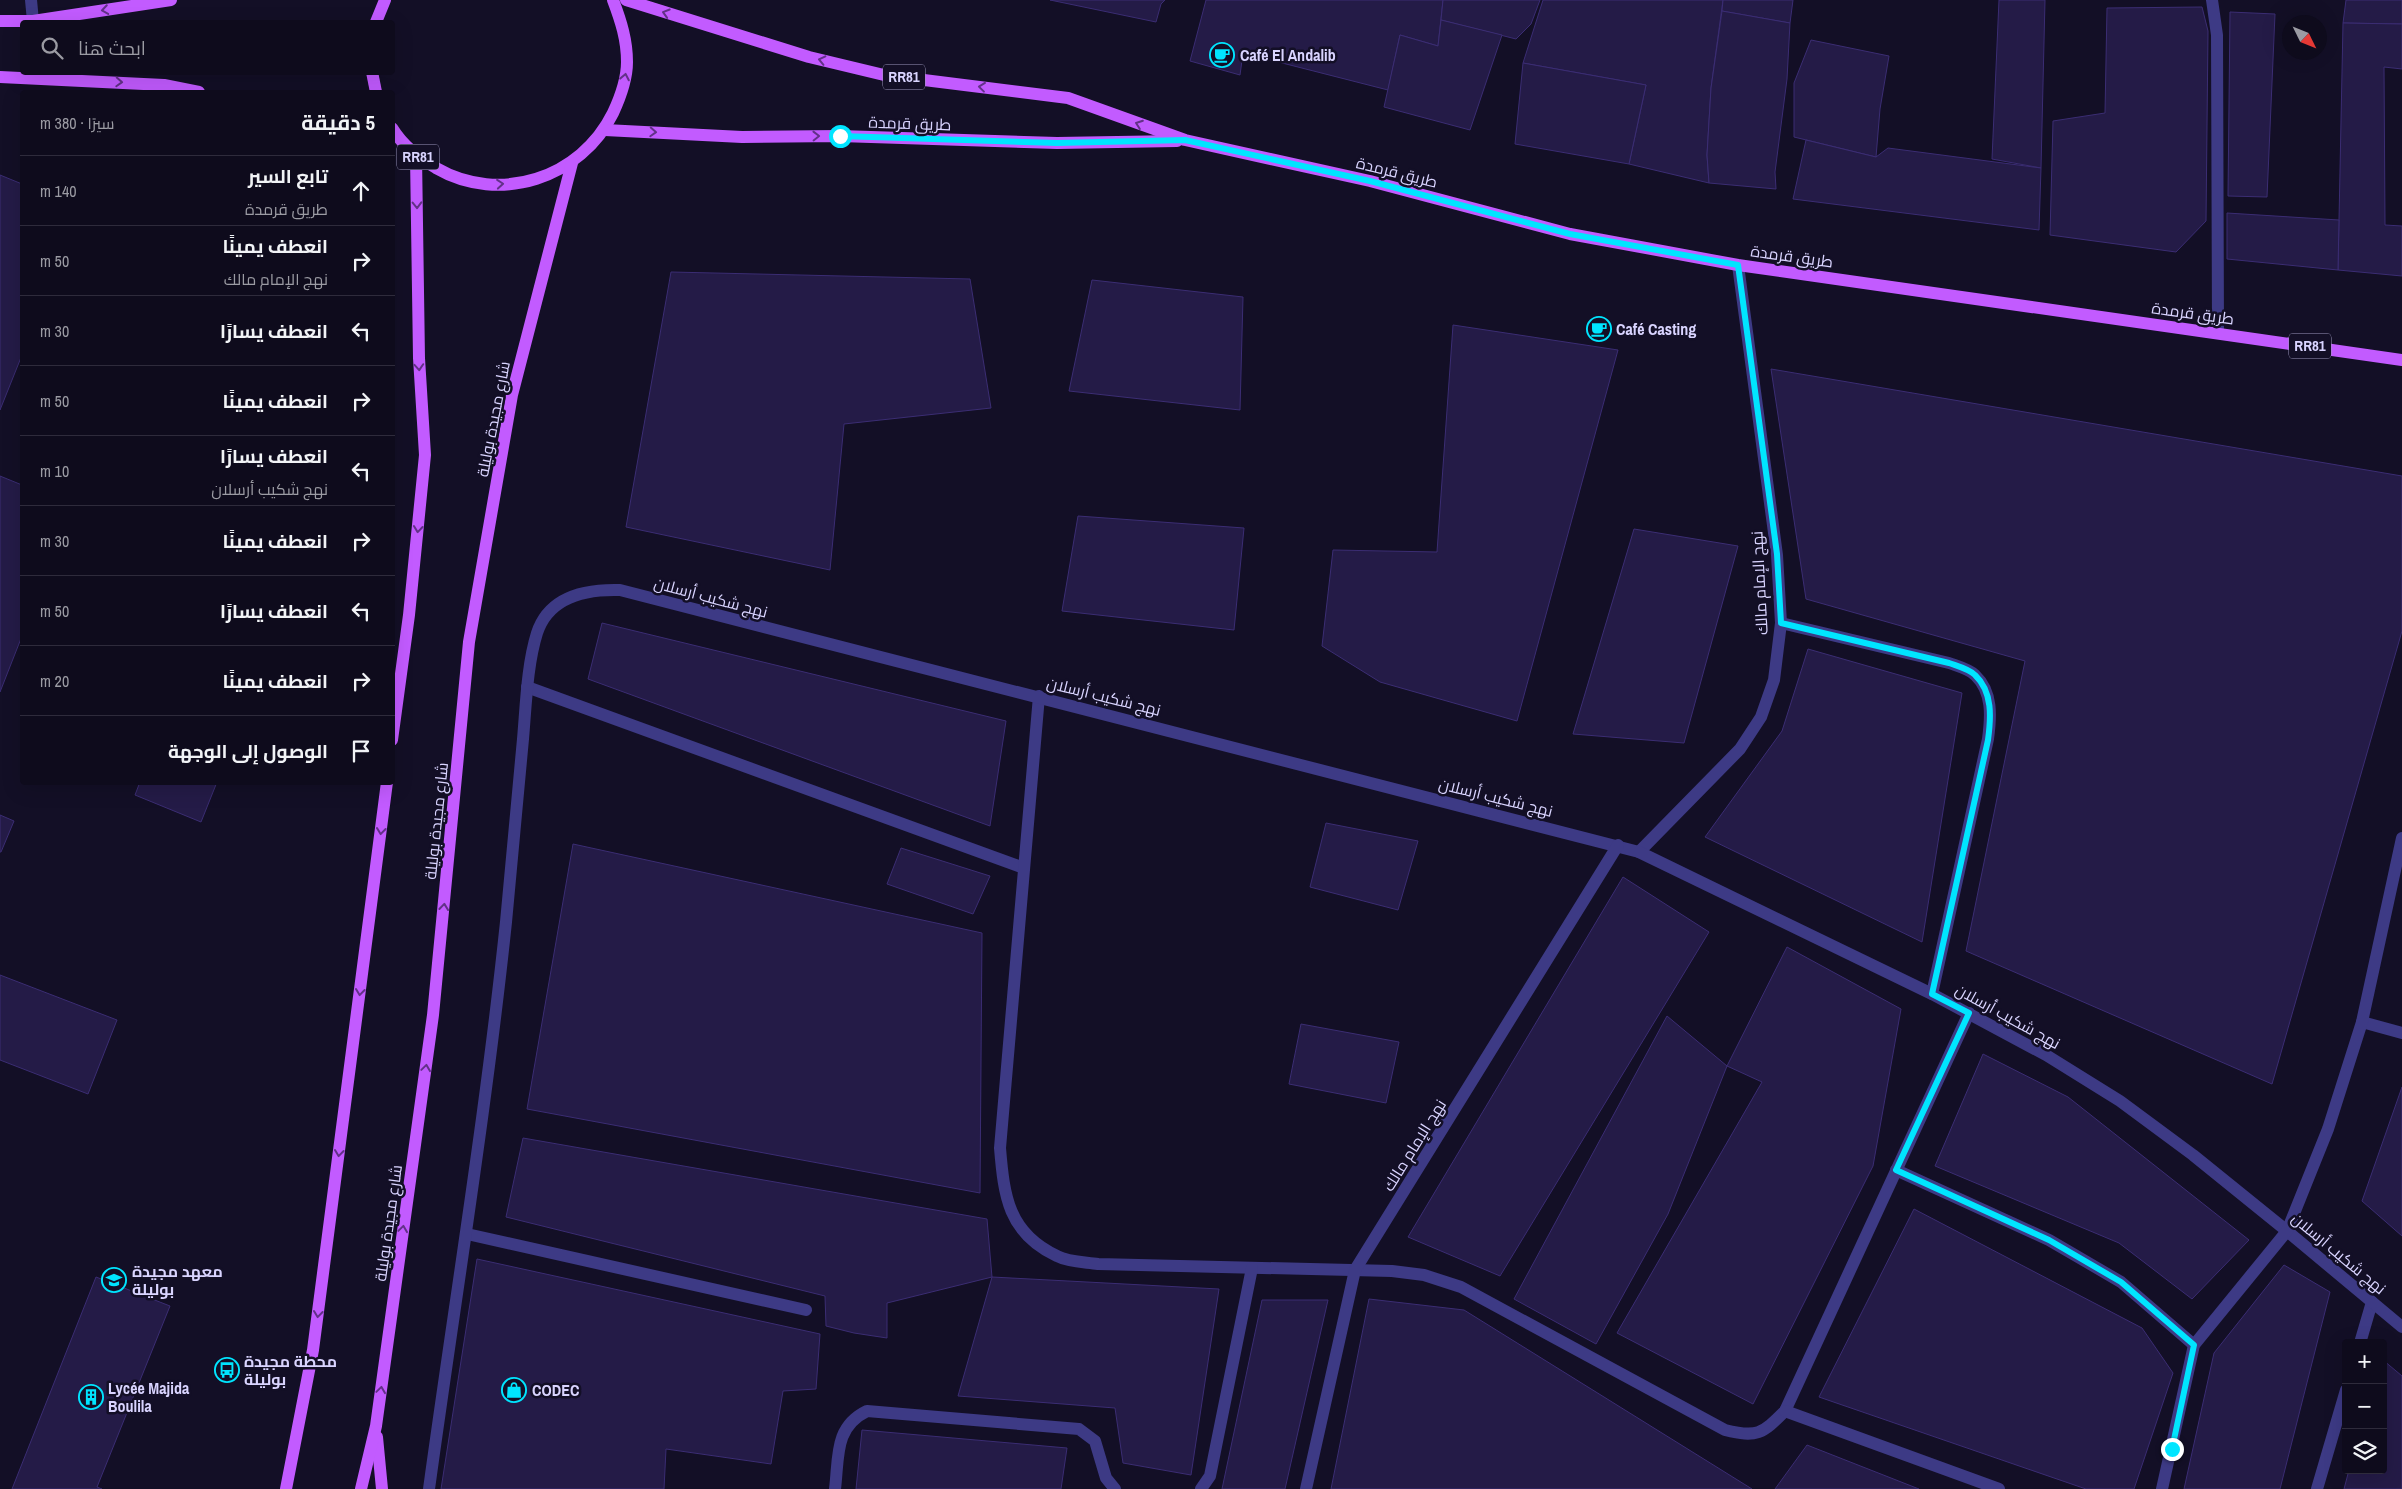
<!DOCTYPE html>
<html lang="ar">
<head>
<meta charset="utf-8">
<style>
	:root { --surface:#0e0b1c; --page:#1c1929; --text:#f1f3f6; --muted:#9b9ba3; --line:#2e2b3b }
	body { margin:0; font-family:"Archivo Narrow",Cairo,sans-serif; background:var(--page); color:var(--text); direction:rtl }
	.controls { position:absolute; right:15px; bottom:15px; display:grid; overflow:hidden; border-radius:5px; box-shadow:0 5px 20px #0002 }
	.controls button { width:45px; height:45px; display:grid; place-items:center; padding:0; border:0; border-bottom:1px solid var(--line); background:var(--surface); color:var(--text); font:25px sans-serif }
	.compass { position:absolute; left:2282px; top:15px; width:45px; height:45px; border-radius:50%; background:var(--surface); box-shadow:0 5px 20px #0002; rotate:133deg }
	.stop { position:absolute; width:15px; height:15px; margin:-11px; border:4px solid #00e5ff; border-radius:50%; background:#fff }
	.stop.end { background:#00e5ff; border-color:#fff; box-shadow:0 1px 5px #0008 }
	.list { margin:0; padding:0; list-style:none }
	h2 { display:flex; justify-content:space-between; align-items:center; height:65px; margin:0; padding:0 20px; font-size:21px }
	h2 small { font-size:16px; font-weight:400; color:var(--muted) }
	.list li { display:grid; grid-template-columns:32px 1fr auto; gap:15px; align-items:center; box-sizing:border-box; height:70px; padding:0 20px; border-top:1px solid var(--line) }
	.list b { display:block; font-size:19px; white-space:nowrap }
	.list p { margin:0; font-size:16px; white-space:nowrap; color:var(--muted) }
	.list em { font-size:16px; font-style:normal; color:var(--muted) }
	.icon { flex:none; width:28px; height:28px; fill:none; stroke:currentColor; stroke-width:2; stroke-linecap:round; stroke-linejoin:round }
	.map { position:relative; flex:none; width:2402px; height:1489px; overflow:hidden; direction:ltr }
	.search { position:absolute; background:var(--surface); box-shadow:0 5px 20px #0002; left:20px; top:20px; width:375px; height:55px; display:flex; align-items:center; gap:12px; box-sizing:border-box; padding:0 18px; border-radius:5px; color:var(--muted); font-size:19px }
	.panel { position:absolute; background:var(--surface); box-shadow:0 5px 20px #0002; left:20px; top:90px; width:375px; height:695px; border-radius:5px; direction:rtl }
	.map>svg:first-child { display:block }
</style>
</head>
<body>
<div class="map">
<svg width="2402" height="1489" viewBox="0 0 2402 1489">
	<rect width="100%" height="100%" fill="#130f26"/>
	<!-- building -->
	<g fill="#241b47" stroke="#3b2d73">
		<polygon points="1050,0 1165,0 1161,4 1156,22"/>
		<polygon points="1206,0 1443,0 1438,46 1400,35 1388,90 1243,53 1240,75 1190,61"/>
		<polygon points="1443,0 1540,0 1531,24 1516,39 1441,20"/>
		<polygon points="1543,0 1723,0 1711,88 1707,155 1709,183 1629,164 1646,85 1523,63"/>
		<polygon points="1723,0 1793,0 1790,23 1722,11"/>
		<polygon points="1999,0 2045,0 2041,168 1992,159"/>
		<polygon points="2346,0 2402,0 2402,24 2343,23"/>
		<polygon points="2202,7 2208,31 2206,221 2176,252 2050,235 2053,121 2105,113 2107,8"/>
		<polygon points="1722,11 1790,23 1787,79 1775,172 1776,189 1709,183 1707,155 1711,88"/>
		<polygon points="2230,12 2275,14 2267,197 2228,196"/>
		<polygon points="1441,20 1502,35 1470,130 1384,107 1400,35 1438,46"/>
		<polygon points="2343,23 2402,24 2402,69 2384,67 2385,225 2402,226 2402,276 2338,270"/>
		<polygon points="1811,40 1889,56 1880,109 1876,157 1794,137 1794,83"/>
		<polygon points="1523,63 1646,85 1629,164 1515,144"/>
		<polygon points="1806,140 1876,157 1888,148 2041,168 2039,230 1793,199"/>
		<polygon points="0,175 22,184 22,355 0,410"/>
		<polygon points="2227,213 2339,220 2338,270 2227,259"/>
		<polygon points="671,272 970,279 991,408 844,424 830,570 626,527"/>
		<polygon points="1092,280 1243,297 1240,410 1069,391"/>
		<polygon points="1453,325 1618,350 1517,721 1380,682 1322,646 1333,550 1437,552"/>
		<polygon points="1771,369 2402,476 2402,631 2272,1084 1966,951 2025,661 1806,599"/>
		<polygon points="0,476 22,485 22,636 0,692"/>
		<polygon points="1078,516 1244,528 1234,630 1062,611"/>
		<polygon points="1634,529 1738,546 1684,743 1573,734"/>
		<polygon points="602,623 1006,721 990,826 588,679"/>
		<polygon points="1808,649 1962,693 1922,942 1705,837 1782,731"/>
		<polygon points="140,782 217,782 201,822 135,795"/>
		<polygon points="0,815 14,821 1,852 0,852"/>
		<polygon points="1326,823 1418,841 1398,910 1310,887"/>
		<polygon points="573,844 982,933 980,1193 527,1109"/>
		<polygon points="901,848 990,876 973,914 887,884"/>
		<polygon points="1623,877 1709,932 1500,1276 1408,1237"/>
		<polygon points="1787,947 1901,1009 1873,1166 1753,1404 1617,1333 1762,1082 1727,1066"/>
		<polygon points="0,975 117,1020 88,1094 0,1060"/>
		<polygon points="1667,1016 1727,1066 1668,1214 1596,1344 1514,1299"/>
		<polygon points="1301,1024 1399,1042 1386,1103 1289,1084"/>
		<polygon points="1983,1054 2068,1097 2249,1240 2192,1299 2119,1243 1935,1166"/>
		<polygon points="2402,1087 2402,1236 2362,1201"/>
		<polygon points="523,1138 987,1219 992,1277 887,1303 887,1338 854,1333 826,1326 825,1296 506,1217"/>
		<polygon points="1914,1209 2142,1328 2173,1373 2134,1489 2086,1489 1819,1397"/>
		<polygon points="477,1259 820,1334 816,1389 783,1391 771,1464 666,1449 664,1489 441,1489"/>
		<polygon points="2284,1265 2330,1292 2280,1489 2184,1489 2214,1353"/>
		<polygon points="96,1277 170,1306 97,1487 102,1489 12,1489"/>
		<polygon points="992,1277 1219,1289 1191,1475 1123,1463 1115,1408 958,1396"/>
		<polygon points="1369,1299 1464,1310 1752,1489 1331,1489"/>
		<polygon points="1262,1300 1328,1300 1285,1489 1222,1489"/>
		<polygon points="2383,1360 2402,1376 2402,1489 2344,1489 2349,1470 2383,1470"/>
		<polygon points="862,1430 1067,1448 1061,1489 856,1489"/>
		<polygon points="1807,1445 1919,1489 1775,1489"/>
	</g>
	<g fill="none" stroke-linecap="round" stroke-linejoin="round">
		<!-- minor -->
		<g stroke="#3d3a85" stroke-width="12">
			<polyline points="31,0 33,21"/>
			<polyline points="2212,0 2217,35 2218,333"/>
			<path d="M1781 623 1949 663C1957 666 1969 669 1975 675 1993 692 1991 717 1988 739L1932 994"/>
			<polyline points="527,687 1024,868"/>
			<path d="M1039 696 1000 1148C1004 1196 1008 1233 1057 1256 1068 1262 1085 1262 1098 1264L1392 1271 1424 1275 1461 1287 1725 1430C1757 1438 1762 1434 1785 1411L1969 1013"/>
			<polyline points="1639,852 1740,749 1761,717 1774,680 1781,623 1777,555 1738,265"/>
			<polyline points="2362,1022 2402,1033"/>
			<polyline points="1896,1170 2049,1240 2121,1282 2194,1345"/>
			<polyline points="467,1234 806,1310"/>
			<polyline points="2360,1343 2372,1302"/>
			<polyline points="1785,1411 1999,1489"/>
			<path d="M429 1489C455 1300 486 1112 506 922 512 861 517 800 523 739 526 705 527 665 537 633 549 596 586 589 620 590L1639 852 1932 994 2046 1055 2120 1101 2193 1155 2287 1231 2402 1327"/>
			<path d="M835 1489C839 1457 834 1427 867 1411L1079 1429 1095 1441 1106 1478 1115 1489"/>
			<polyline points="1201,1489 1210,1476 1252,1268"/>
			<polyline points="1306,1489 1355,1270 1618,845"/>
			<polyline points="2162,1489 2194,1345 2287,1231 2328,1129 2362,1022 2402,838"/>
			<polyline points="2317,1489 2346,1390"/>
		</g>
		<!-- major -->
		<g stroke="#c25bff" stroke-width="12">
			<polyline points="626,0 809,57 884,75 1068,98 1185,140 1370,181 1570,234 1738,265 2402,360"/>
			<polyline points="0,21 33,21 171,0"/>
			<polyline points="376,22 385,0"/>
			<polyline points="372,72 376,92"/>
			<polyline points="0,77 164,85 199,92"/>
			<path d="M392 128C403 146 418 157 436 168 500 205 581 178 613 113 620 98 627 79 627 62 627 40 621 21 613 0"/>
			<polyline points="605,130 742,137 840,136 1057,143 1177,141"/>
			<polyline points="392,740 409,615 425,455 419,358 416,156"/>
			<polyline points="377,1437 382,1489"/>
			<polyline points="286,1489 313,1350 387,782"/>
			<polyline points="361,1489 376,1426 433,1015 469,642 512,395 572,163"/>
		</g>
	</g>
	<!-- one-way arrows -->
	<defs><path id="oneway-chevron" d="M-2-3.5L2.5 0L-2 3.5" fill="none" stroke-width="1.6" stroke-linecap="round" stroke-linejoin="round" transform="scale(1.25)"/></defs>
	<g stroke="#623188">
		<use href="#oneway-chevron" transform="translate(105 10) rotate(171)"/>
		<use href="#oneway-chevron" transform="translate(666 13) rotate(-163)"/>
		<use href="#oneway-chevron" transform="translate(822 60) rotate(-167)"/>
		<use href="#oneway-chevron" transform="translate(625 77) rotate(-79)"/>
		<use href="#oneway-chevron" transform="translate(119 82) rotate(3)"/>
		<use href="#oneway-chevron" transform="translate(982 87) rotate(-173)"/>
		<use href="#oneway-chevron" transform="translate(1139 124) rotate(-160)"/>
		<use href="#oneway-chevron" transform="translate(653 132) rotate(3)"/>
		<use href="#oneway-chevron" transform="translate(816 136) rotate(-1)"/>
		<use href="#oneway-chevron" transform="translate(500 184) rotate(-5)"/>
		<use href="#oneway-chevron" transform="translate(417 205) rotate(89)"/>
		<use href="#oneway-chevron" transform="translate(419 367) rotate(86)"/>
		<use href="#oneway-chevron" transform="translate(418 529) rotate(96)"/>
		<use href="#oneway-chevron" transform="translate(381 831) rotate(97)"/>
		<use href="#oneway-chevron" transform="translate(444 907) rotate(-84)"/>
		<use href="#oneway-chevron" transform="translate(360 992) rotate(97)"/>
		<use href="#oneway-chevron" transform="translate(426 1068) rotate(-82)"/>
		<use href="#oneway-chevron" transform="translate(339 1153) rotate(97)"/>
		<use href="#oneway-chevron" transform="translate(403 1229) rotate(-82)"/>
		<use href="#oneway-chevron" transform="translate(318 1314) rotate(97)"/>
		<use href="#oneway-chevron" transform="translate(381 1390) rotate(-82)"/>
	</g>
	<g fill="none" stroke-linecap="round" stroke-linejoin="round">
		<!-- route -->
		<path stroke="#00e5ff" stroke-width="6" d="M840 136 1057 143 1185 140 1370 181 1570 234 1738 265 1777 554 1781 623 1949 663C1957 666 1969 669 1975 675 1993 692 1991 718 1988 740L1932 994 1969 1013 1896 1170 2049 1240 2121 1282 2194 1345 2172 1449"/>
	</g>
	<!-- icons -->
	<defs>
		<symbol id="cafe-ring" viewBox="-11 -11 22 22"><circle r="9.5" fill="#130f26" stroke="#00e5ff" stroke-width="1.5"/><path d="M-5.5-4.5H6V0H3Q3 3.5 0 3.5H-2.5Q-5.5 3.5-5.5 0ZM3-3.2v2h1.7v-2ZM-6 4.5H4V6H-6Z" fill="#00e5ff"/></symbol>
		<symbol id="school-ring" viewBox="-11 -11 22 22"><circle r="9.5" fill="#130f26" stroke="#00e5ff" stroke-width="1.5"/><path d="M0-5L7-2L0 1L-7-2ZM-4 1L0 2.5L4 1V4Q0 6-4 4Z" fill="#00e5ff"/></symbol>
		<symbol id="bus-ring" viewBox="-11 -11 22 22"><circle r="9.5" fill="#130f26" stroke="#00e5ff" stroke-width="1.5"/><path d="M-5-6H5V4H4V6H2V4H-2V6H-4V4H-5ZM-3.5-4V0h7V-4ZM-3.5 1.2v1.5H-2V1.2ZM2 1.2v1.5H3.5V1.2Z" fill="#00e5ff"/></symbol>
		<symbol id="shop-ring" viewBox="-11 -11 22 22"><circle r="9.5" fill="#130f26" stroke="#00e5ff" stroke-width="1.5"/><path d="M-5-2.5h2.3a2.7 3.5 0 0 1 5.4 0H5L5.5 6h-11ZM-1.5-2.5h3a1.5 2.3 0 0 0-3 0Z" fill="#00e5ff"/></symbol>
		<symbol id="building-ring" viewBox="-11 -11 22 22"><circle r="9.5" fill="#130f26" stroke="#00e5ff" stroke-width="1.5"/><path d="M-4-6H4V6H1V3H-1V6H-4ZM-2.5-4.3h1.7v1.8h-1.7ZM.8-4.3h1.7v1.8H.8ZM-2.5-1h1.7V.8h-1.7ZM.8-1h1.7V.8H.8Z" fill="#00e5ff"/></symbol>
	</defs>
	<g fill-rule="evenodd">
		<use href="#cafe-ring" x="1208" y="41" width="28" height="28"/>
		<use href="#cafe-ring" x="1585" y="315" width="28" height="28"/>
		<use href="#school-ring" x="100" y="1266" width="28" height="28"/>
		<use href="#bus-ring" x="213" y="1356" width="28" height="28"/>
		<use href="#shop-ring" x="500" y="1376" width="28" height="28"/>
		<use href="#building-ring" x="77" y="1383" width="28" height="28"/>
	</g>
	<g text-anchor="middle" stroke-width="5" stroke-linejoin="round" paint-order="stroke">
		<!-- shield labels -->
		<g fill="#130f26" stroke="#9e99be" stroke-width="1">
			<rect x="883" y="64.5" width="42" height="25" rx="4"/>
			<rect x="397" y="144.5" width="42" height="25" rx="4"/>
			<rect x="2289" y="333.5" width="42" height="25" rx="4"/>
		</g>
		<g font-size="15" font-weight="bold" fill="#d9d4ff">
			<text x="904" y="82">RR81</text>
			<text x="418" y="162">RR81</text>
			<text x="2310" y="351">RR81</text>
		</g>
		<!-- poi labels -->
		<g font-size="16" font-weight="bold" fill="#d9d4ff" stroke="#130f26" text-anchor="start">
			<text x="1240" y="61">Café El Andalib</text>
			<text x="1616" y="335">Café Casting</text>
			<text x="132" y="1277">معهد مجيدة<tspan x="132" dy="18">بوليلة</tspan></text>
			<text x="244" y="1367">محطة مجيدة<tspan x="244" dy="18">بوليلة</tspan></text>
			<text x="108" y="1394">Lycée Majida<tspan x="108" dy="18">Boulila</tspan></text>
			<text x="532" y="1396">CODEC</text>
		</g>
		<!-- street labels -->
		<g font-size="16" fill="#d9d4ff" stroke="#130f26">
			<text transform="translate(910 123) rotate(2)" y="6">طريق قرمدة</text>
			<text transform="translate(1397 172) rotate(14)" y="6">طريق قرمدة</text>
			<text transform="translate(1792 256) rotate(8)" y="6">طريق قرمدة</text>
			<text transform="translate(2193 313) rotate(8)" y="6">طريق قرمدة</text>
			<text transform="translate(493 419) rotate(-79)" y="6">شارع مجيدة بوليلة</text>
			<text transform="translate(1759 583) rotate(-93)" y="6">نهج الإمام مالك</text>
			<text transform="translate(711 597) rotate(15)" y="6">نهج شكيب أرسلان</text>
			<text transform="translate(1104 696) rotate(14)" y="6">نهج شكيب أرسلان</text>
			<text transform="translate(1496 797) rotate(14)" y="6">نهج شكيب أرسلان</text>
			<text transform="translate(436 821) rotate(-84)" y="6">شارع مجيدة بوليلة</text>
			<text transform="translate(2008 1016) rotate(29)" y="6">نهج شكيب أرسلان</text>
			<text transform="translate(1414 1145) rotate(-58)" y="6">نهج الإمام مالك</text>
			<text transform="translate(388 1223) rotate(-82)" y="6">شارع مجيدة بوليلة</text>
			<text transform="translate(2339 1253) rotate(40)" y="6">نهج شكيب أرسلان</text>
		</g>
	</g>
</svg>
<div class="controls">
<button>+</button>
<button>−</button>
<button><svg class="icon" aria-label="layers" viewBox="0 0 24 24"><path d="M12 4l9 5-9 5-9-5zM3 14l9 5 9-5"/></svg></button>
</div>
<svg class="compass" viewBox="-18 -18 36 36"><path d="M0-13l5 13h-10z" fill="#e53935"/><path d="M0 13l5-13h-10z" fill="#9b9ba3"/></svg>
<div class="stop" style="left:840px;top:136px"></div>
<div class="stop end" style="left:2172px;top:1449px"></div>
<div class="search"><svg class="icon" aria-label="search" viewBox="0 0 24 24"><circle cx="10" cy="10" r="6"/><path d="M15 15l6 6"/></svg>ابحث هنا</div>
<section class="panel">
<h2>5 دقيقة<small>سيرًا · 380 m</small></h2>
<ul class="list">
<li><svg class="icon" aria-label="ahead" viewBox="0 0 24 24"><path d="M12 20V5M6 11l6-6 6 6"/></svg><div><b>تابع السير</b><p>طريق قرمدة</p></div><em>140 m</em></li>
<li><svg class="icon" aria-label="right" viewBox="0 0 24 24"><path d="M7 20v-9h11M14 6l5 5-5 5"/></svg><div><b>انعطف يمينًا</b><p>نهج الإمام مالك</p></div><em>50 m</em></li>
<li><svg class="icon" aria-label="left" viewBox="0 0 24 24"><path d="M17 20v-9H6M10 6l-5 5 5 5"/></svg><div><b>انعطف يسارًا</b></div><em>30 m</em></li>
<li><svg class="icon" aria-label="right" viewBox="0 0 24 24"><path d="M7 20v-9h11M14 6l5 5-5 5"/></svg><div><b>انعطف يمينًا</b></div><em>50 m</em></li>
<li><svg class="icon" aria-label="left" viewBox="0 0 24 24"><path d="M17 20v-9H6M10 6l-5 5 5 5"/></svg><div><b>انعطف يسارًا</b><p>نهج شكيب أرسلان</p></div><em>10 m</em></li>
<li><svg class="icon" aria-label="right" viewBox="0 0 24 24"><path d="M7 20v-9h11M14 6l5 5-5 5"/></svg><div><b>انعطف يمينًا</b></div><em>30 m</em></li>
<li><svg class="icon" aria-label="left" viewBox="0 0 24 24"><path d="M17 20v-9H6M10 6l-5 5 5 5"/></svg><div><b>انعطف يسارًا</b></div><em>50 m</em></li>
<li><svg class="icon" aria-label="right" viewBox="0 0 24 24"><path d="M7 20v-9h11M14 6l5 5-5 5"/></svg><div><b>انعطف يمينًا</b></div><em>20 m</em></li>
<li><svg class="icon" aria-label="arrive" viewBox="0 0 24 24"><path d="M6 21V4h12l-3 4 3 4H6"/></svg><div><b>الوصول إلى الوجهة</b></div></li>
</ul>
</section>
</div>
</body>
</html>
